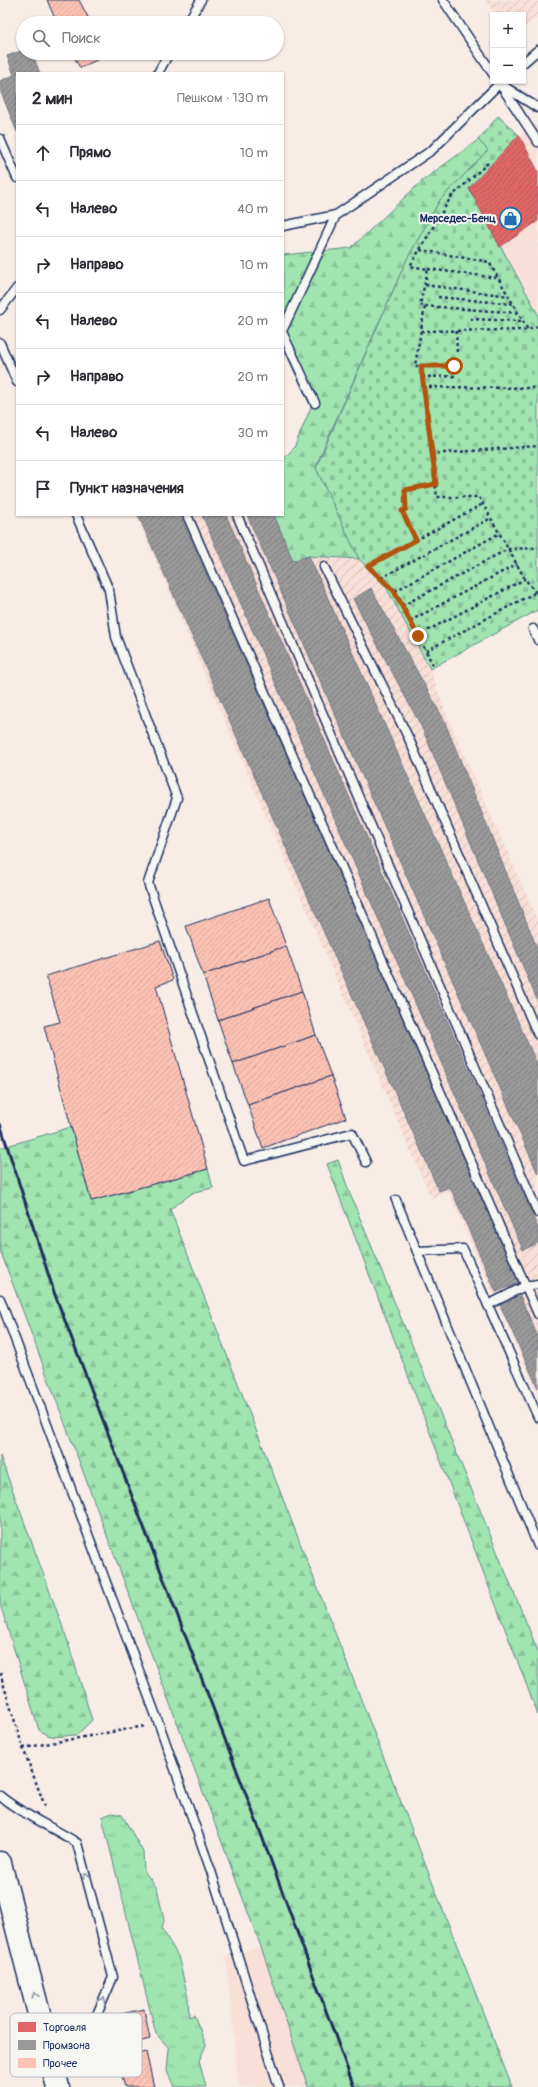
<!DOCTYPE html>
<html lang="ru">
<head>
<meta charset="utf-8">
<style>
	:root { --surface:#fff; --page:#f7f7f7; --text:#2b2b33; --muted:#7c7c81; --line:#e1e1e2 }
	body { margin:0; font-family:Pangolin,sans-serif; background:var(--page); color:var(--text) }
	.controls { position:absolute; right:12px; top:12px; display:grid; overflow:hidden; border-radius:0px; box-shadow:0 1px 3px #0004 }
	.controls button { width:36px; height:36px; display:grid; place-items:center; padding:0; border:0; border-bottom:1px solid var(--line); background:var(--surface); color:var(--text); font:20px sans-serif }
	.stop { position:absolute; width:12px; height:12px; margin:-9px; border:3px solid #b45309; border-radius:50%; background:#fff }
	.stop.end { background:#b45309; border-color:#fff; box-shadow:0 1px 4px #0008 }
	.list { margin:0; padding:0; list-style:none }
	h2 { display:flex; justify-content:space-between; align-items:center; height:52px; margin:0; padding:0 16px; font-size:17px }
	h2 small { font-size:13px; font-weight:400; color:var(--muted) }
	.list li { display:grid; grid-template-columns:26px 1fr auto; gap:12px; align-items:center; box-sizing:border-box; height:56px; padding:0 16px; border-top:1px solid var(--line) }
	.list b { display:block; font-size:15px; white-space:nowrap }
	.list em { font-size:13px; font-style:normal; color:var(--muted) }
	.icon { flex:none; width:22px; height:22px; fill:none; stroke:currentColor; stroke-width:2; stroke-linecap:round; stroke-linejoin:round }
	.map { position:relative; flex:none; width:538px; height:2087px; overflow:hidden }
	.search { position:absolute; background:var(--surface); box-shadow:0 1px 3px #0004; left:16px; top:16px; width:268px; height:44px; display:flex; align-items:center; gap:10px; box-sizing:border-box; padding:0 14px; border-radius:22px; color:var(--muted); font-size:15px }
	.panel { position:absolute; background:var(--surface); box-shadow:0 1px 3px #0004; left:16px; top:72px; width:268px; height:444px; border-radius:0px }
	.map>svg:first-child { display:block }
</style>
</head>
<body>
<div class="map">
<svg width="538" height="2087" viewBox="0 0 538 2087">
	<defs>
		<pattern id="industrial-furrows" width="10" height="10" patternUnits="userSpaceOnUse"><rect width="10" height="10" fill="#f8dfd7"/><path d="M-1 1l2-2M0 10L10 0M9 11l2-2" fill="none" stroke="#d4c0bb"/></pattern>
		<pattern id="grass-tufts" width="24" height="20" patternUnits="userSpaceOnUse"><rect width="24" height="20" fill="#a0e4b0"/><path d="M3 7l-1-3M5 7V3M7 7l1-3M15 17l-1-3M17 17v-4M19 17l1-3" fill="none" stroke="#89c49a"/></pattern>
		<pattern id="forest-firs" width="22" height="20" patternUnits="userSpaceOnUse"><rect width="22" height="20" fill="#a0e4b0"/><path d="M5 1l3.5 6h-7zM16 11l3.5 6h-7z" fill="#89c49a"/></pattern>
		<pattern id="cemetery-stones" width="16" height="16" patternUnits="userSpaceOnUse"><rect width="16" height="16" fill="#a0e4b0"/><path d="M2 7V4a2 2 0 0 1 4 0v3zM10 15v-3a2 2 0 0 1 4 0v3z" fill="#89c49a"/></pattern>
		<pattern id="shops-hatch" width="6" height="6" patternUnits="userSpaceOnUse"><rect width="6" height="6" fill="#e06666"/><path d="M-1 1l2-2M0 6l6-6M5 7l2-2" fill="none" stroke="#b55457"/></pattern>
		<pattern id="industry-hatch" width="6" height="6" patternUnits="userSpaceOnUse"><rect width="6" height="6" fill="#999"/><path d="M-1 1l2-2M0 6l6-6M5 7l2-2" fill="none" stroke="#7c7d80"/></pattern>
		<pattern id="building-hatch" width="6" height="6" patternUnits="userSpaceOnUse"><rect width="6" height="6" fill="#fcc2b4"/><path d="M-1 1l2-2M0 6l6-6M5 7l2-2" fill="none" stroke="#d7a79d"/></pattern>
	</defs>
	<rect width="100%" height="100%" fill="#f7ece6"/>
	<filter id="ink" filterUnits="userSpaceOnUse"><feTurbulence type="fractalNoise" baseFrequency=".025" numOctaves="2"/><feDisplacementMap in="SourceGraphic" scale="8" xChannelSelector="R" yChannelSelector="G"/><feConvolveMatrix kernelMatrix="1 2 1 2 8 2 1 2 1" color-interpolation-filters="sRGB"/></filter>
	<g filter="url(#ink)">
		<!-- built -->
		<g fill="#f8dfd7">
			<polygon points="538,125 538,314 469,188 519,135"/>
			<polygon points="261,1947 308,2087 239,2087 226,1957"/>
		</g>
		<!-- industrial -->
		<g fill="url(#industrial-furrows)">
			<polygon points="485,0 538,0 538,17 523,28 523,15 495,15"/>
			<polygon points="136,515 274,515 293,561 309,556 359,559 386,587 430,669 447,716 538,921 538,1394 448,1191 431,1198"/>
		</g>
		<!-- grass -->
		<polygon fill="url(#grass-tufts)" stroke="#5e8a87" points="112,1813 122,1815 143,1852 144,1871 157,1888 164,1920 162,1929 178,1956 188,1997 189,2017 194,2015 206,2045 199,2061 206,2087 174,2087 167,2071 169,2048 156,2034 102,1817"/>
		<!-- forest -->
		<g fill="url(#forest-firs)" stroke="#5e8a87">
			<polygon points="478,140 488,150 440,200 406,261 318,461 316,468 359,559 309,556 293,561 274,515 283,515 283,459 294,448 311,407 283,347 283,255 351,248 422,181"/>
			<polygon points="71,1127 92,1201 208,1169 213,1188 194,1192 170,1209 512,2087 308,2087 261,1947 0,1250 0,1148"/>
			<polygon points="338,1160 350,1194 538,1651 538,1715 327,1164"/>
			<path d="M0 1456 66 1636 92 1720 77 1735C61 1735 54 1741 39 1730L0 1604Z"/>
		</g>
		<!-- cemetery -->
		<polygon fill="url(#cemetery-stones)" stroke="#5e8a87" points="498,116 519,135 469,189 538,314 538,610 430,669 386,587 359,559 316,468 406,261 440,200 488,150 478,140"/>
		<!-- shops -->
		<polygon fill="url(#shops-hatch)" stroke="#a55664" points="519,135 538,171 538,221 500,247 469,188"/>
		<!-- industry -->
		<g fill="url(#industry-hatch)" stroke="#737987">
			<polygon points="23,50 23,53 32,53 40,73 17,73 17,132 0,90 0,81 14,75 7,56"/>
			<polygon points="138,515 180,515 521,1282 496,1292 450,1187 439,1191"/>
			<polygon points="202,515 226,515 538,1228 538,1243 523,1250"/>
			<polygon points="247,515 274,515 293,561 309,556 538,1066 538,1174"/>
			<polygon points="371,588 443,718 538,950 538,1002 422,728 353,599"/>
			<polygon points="520,1296 538,1337 538,1388 500,1305"/>
		</g>
		<!-- building -->
		<g fill="url(#building-hatch)" stroke="#1b2f5e">
			<polygon points="47,0 79,0 91,23 57,23"/>
			<polygon points="72,53 106,53 107,55 80,68"/>
			<polygon points="269,898 286,946 203,975 186,926"/>
			<polygon points="160,941 173,980 156,986 208,1169 91,1201 44,1026 60,1022 46,976"/>
			<polygon points="286,946 302,991 218,1020 203,975"/>
			<polygon points="302,991 316,1035 233,1064 218,1020"/>
			<polygon points="316,1035 331,1076 248,1105 233,1064"/>
			<polygon points="331,1076 346,1118 263,1148 248,1105"/>
			<polygon points="144,2009 150,2039 123,2046 116,2015"/>
			<polygon points="146,2052 154,2087 125,2087 117,2058"/>
		</g>
		<g fill="none" stroke-linecap="round" stroke-linejoin="round">
			<defs>
				<g id="service">
					<polyline points="443,0 493,74"/>
					<polyline points="187,23 201,0"/>
					<polyline points="523,63 538,50"/>
					<polyline points="158,73 169,53"/>
					<polyline points="498,81 538,142"/>
					<polyline points="502,85 538,108"/>
					<polyline points="0,139 17,178"/>
					<polyline points="283,226 336,215 432,150 502,81"/>
					<polyline points="0,310 17,288"/>
					<polyline points="283,329 336,215"/>
					<polyline points="283,334 315,403"/>
					<polyline points="0,343 17,382"/>
					<polyline points="76,515 109,590 116,637 177,798 148,883 244,1161 352,1133 366,1162"/>
					<polyline points="187,515 538,1314"/>
					<polyline points="237,515 538,1213"/>
					<polyline points="324,567 409,739 538,1035"/>
					<polyline points="533,629 538,640"/>
					<polyline points="396,1200 538,1546"/>
					<polyline points="417,1251 463,1249 538,1417"/>
					<polyline points="0,1299 159,1724 211,1871 279,2087"/>
					<polyline points="488,1305 525,1286 538,1284"/>
					<path d="M0 1796C23 1815 52 1827 77 1843L113 1977 90 2031 52 2058"/>
				</g>
				<polyline id="trunk" points="0,1863 58,2087"/>
			</defs>
			<!-- service casing -->
			<use href="#service" stroke="#1b2f5e" stroke-width="11"/>
			<!-- trunk casing -->
			<use href="#trunk" stroke="#1b2f5e" stroke-width="25"/>
			<!-- path -->
			<g stroke="#1b2f5e" stroke-width="2.5" stroke-dasharray="3 3" stroke-linecap="butt">
				<polyline points="488,163 451,197 410,266 428,269 420,305 425,306 415,366 421,366 437,497 479,497 525,579 538,595"/>
				<polyline points="420,250 489,262 528,330 538,326"/>
				<polyline points="428,269 498,278"/>
				<polyline points="425,285 509,296"/>
				<polyline points="438,297 513,304"/>
				<polyline points="425,306 519,313"/>
				<polyline points="470,319 523,321"/>
				<polyline points="421,331 528,330"/>
				<polyline points="456,331 457,354"/>
				<polyline points="421,366 454,366"/>
				<polyline points="422,377 456,376"/>
				<polyline points="423,387 538,388"/>
				<polyline points="431,454 538,446"/>
				<polyline points="416,540 402,511 406,509 405,490 436,484"/>
				<polyline points="381,578 491,518"/>
				<polyline points="395,591 500,533"/>
				<polyline points="402,606 508,549 538,548"/>
				<polyline points="410,621 517,564"/>
				<polyline points="417,636 525,579"/>
				<polyline points="426,651 538,591"/>
				<polyline points="433,665 395,591 368,566 483,504"/>
				<polyline points="0,1673 23,1748 46,1809"/>
				<polyline points="23,1748 145,1726"/>
			</g>
			<!-- service -->
			<use href="#service" stroke="#f6f6f2" stroke-width="8"/>
			<!-- trunk -->
			<use href="#trunk" stroke="#f6f6f2" stroke-width="22"/>
			<!-- rail -->
			<polyline stroke="#1b2f5e" stroke-width="3" points="0,1124 54,1292 260,1831 354,2087"/>
		</g>
		<!-- one-way arrows -->
		<defs><path id="oneway-chevron" d="M-2-3.5L2.5 0L-2 3.5" fill="none" stroke-width="1.6" stroke-linecap="round" stroke-linejoin="round"/></defs>
		<g stroke="#8892a8">
			<use href="#oneway-chevron" transform="translate(86 1875) rotate(-105)"/>
			<use href="#oneway-chevron" transform="translate(35 1995) rotate(-105)"/>
			<use href="#oneway-chevron" transform="translate(103 2000) rotate(-67)"/>
		</g>
	</g>
	<g fill="none" stroke-linecap="round" stroke-linejoin="round" filter="url(#ink)">
		<!-- route -->
		<polyline stroke="#b45309" stroke-width="5" points="418,636 394,591 368,566 416,540 402,511 406,509 405,490 436,484 421,366 454,366"/>
	</g>
	<!-- icons -->
	<defs>
		<symbol id="shop-ring" viewBox="-11 -11 22 22"><circle r="9.5" fill="#f6f6f2" stroke="#1f6fb2" stroke-width="1.5"/><path d="M-5-2.5h2.3a2.7 3.5 0 0 1 5.4 0H5L5.5 6h-11ZM-1.5-2.5h3a1.5 2.3 0 0 0-3 0Z" fill="#1f6fb2"/></symbol>
	</defs>
	<g fill-rule="evenodd">
		<use href="#shop-ring" x="498" y="206" width="25" height="25"/>
	</g>
	<g text-anchor="middle" stroke-width="4" stroke-linejoin="round" paint-order="stroke">
		<!-- poi labels -->
		<g font-size="11" font-weight="bold" fill="#1b2f5e" stroke="#f6f6f2" text-anchor="end">
			<text x="496" y="222">Мерседес-Бенц</text>
		</g>
	</g>
	<!-- legend -->
	<rect x="10" y="2013" width="132" height="64" rx="6" fill="#f6f6f2" stroke="#b4bac6" stroke-width="1"/>
	<rect x="18" y="2022" width="18" height="10" fill="#e06666"/>
	<rect x="18" y="2040" width="18" height="10" fill="#999"/>
	<rect x="18" y="2058" width="18" height="10" fill="#fcc2b4"/>
	<g font-size="11" fill="#1b2f5e">
		<text x="43" y="2031">Торговля</text>
		<text x="43" y="2049">Промзона</text>
		<text x="43" y="2067">Прочее</text>
	</g>
</svg>
<div class="controls">
<button>+</button>
<button>−</button>
</div>
<div class="stop" style="left:454px;top:366px"></div>
<div class="stop end" style="left:418px;top:636px"></div>
<div class="search"><svg class="icon" aria-label="search" viewBox="0 0 24 24"><circle cx="10" cy="10" r="6"/><path d="M15 15l6 6"/></svg>Поиск</div>
<section class="panel">
<h2>2 мин<small>Пешком · 130 m</small></h2>
<ul class="list">
<li><svg class="icon" aria-label="ahead" viewBox="0 0 24 24"><path d="M12 20V5M6 11l6-6 6 6"/></svg><div><b>Прямо</b></div><em>10 m</em></li>
<li><svg class="icon" aria-label="left" viewBox="0 0 24 24"><path d="M17 20v-9H6M10 6l-5 5 5 5"/></svg><div><b>Налево</b></div><em>40 m</em></li>
<li><svg class="icon" aria-label="right" viewBox="0 0 24 24"><path d="M7 20v-9h11M14 6l5 5-5 5"/></svg><div><b>Направо</b></div><em>10 m</em></li>
<li><svg class="icon" aria-label="left" viewBox="0 0 24 24"><path d="M17 20v-9H6M10 6l-5 5 5 5"/></svg><div><b>Налево</b></div><em>20 m</em></li>
<li><svg class="icon" aria-label="right" viewBox="0 0 24 24"><path d="M7 20v-9h11M14 6l5 5-5 5"/></svg><div><b>Направо</b></div><em>20 m</em></li>
<li><svg class="icon" aria-label="left" viewBox="0 0 24 24"><path d="M17 20v-9H6M10 6l-5 5 5 5"/></svg><div><b>Налево</b></div><em>30 m</em></li>
<li><svg class="icon" aria-label="arrive" viewBox="0 0 24 24"><path d="M6 21V4h12l-3 4 3 4H6"/></svg><div><b>Пункт назначения</b></div></li>
</ul>
</section>
</div>
</body>
</html>
